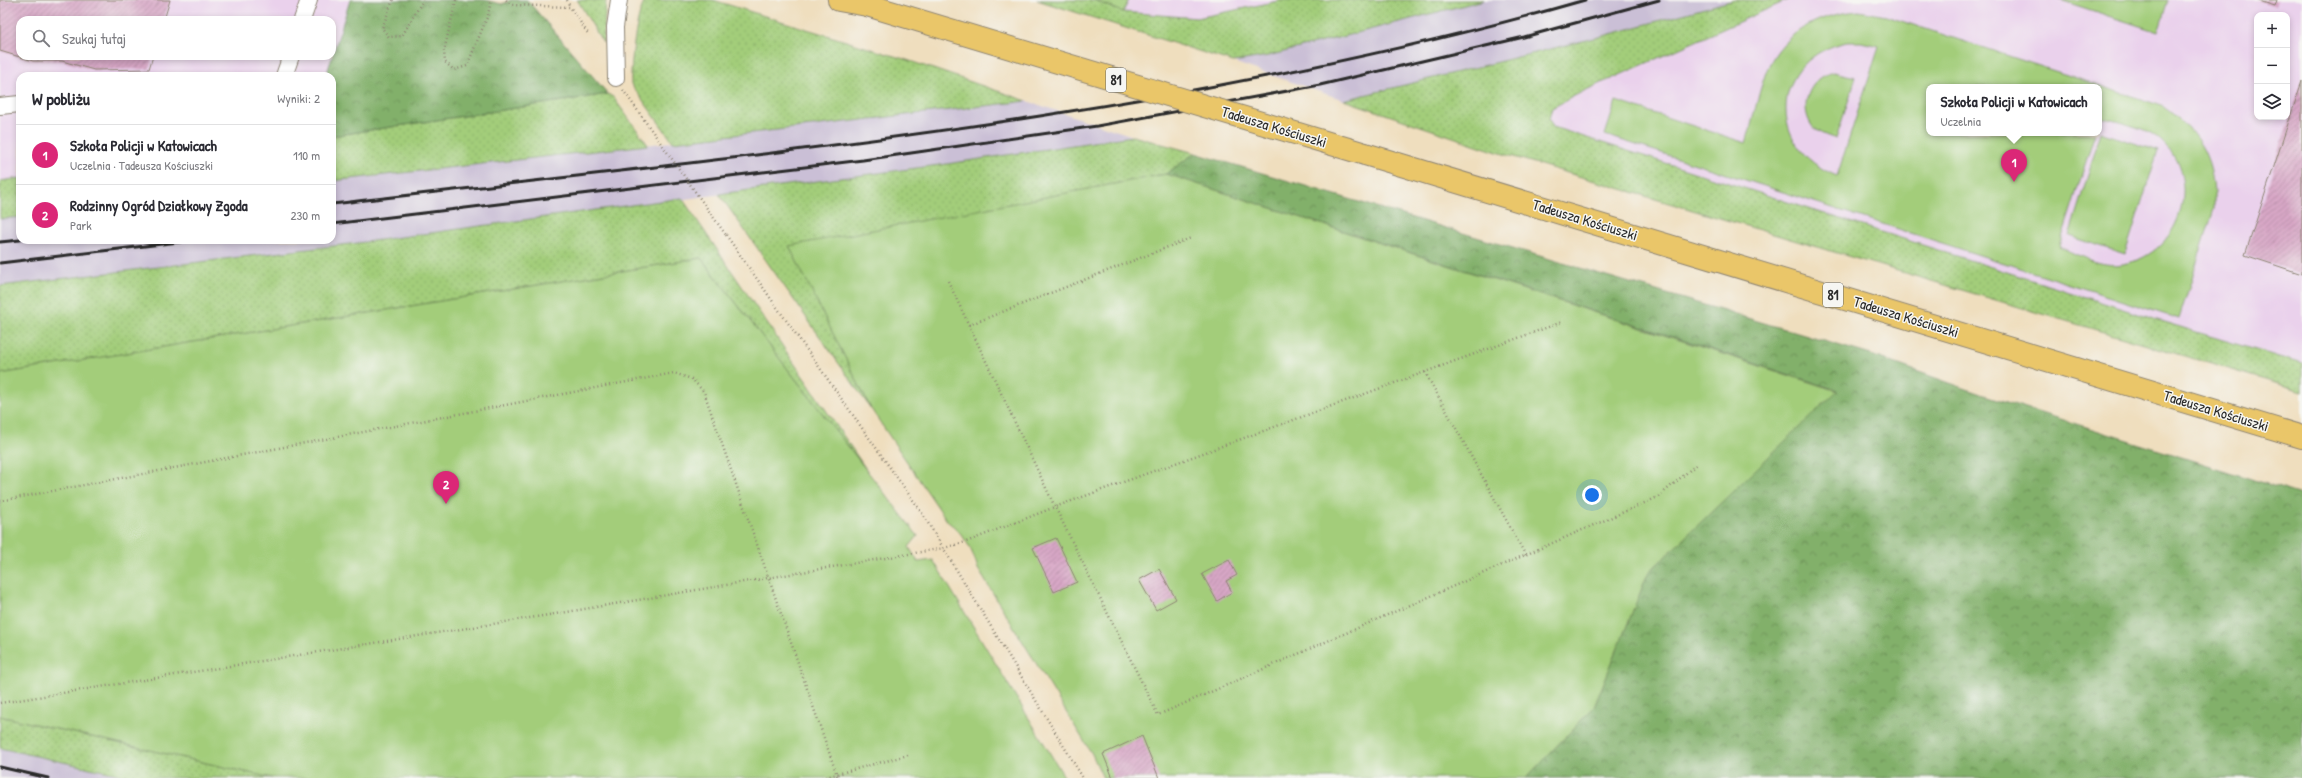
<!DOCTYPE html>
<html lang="pl">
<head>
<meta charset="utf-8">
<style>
	:root { --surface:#fff; --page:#f7f7f7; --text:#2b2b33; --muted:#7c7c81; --line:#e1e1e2; --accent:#db2777 }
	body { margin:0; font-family:"Patrick Hand",sans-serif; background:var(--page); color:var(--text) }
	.controls { position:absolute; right:12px; top:12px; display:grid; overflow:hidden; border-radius:8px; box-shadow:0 2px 6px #0003 }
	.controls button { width:36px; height:36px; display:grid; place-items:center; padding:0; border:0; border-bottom:1px solid var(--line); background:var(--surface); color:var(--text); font:20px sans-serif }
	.you { position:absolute; left:1592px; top:495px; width:14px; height:14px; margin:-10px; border:3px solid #fff; border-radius:50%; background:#1a73e8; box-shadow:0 0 0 6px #1a73e833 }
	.badge { display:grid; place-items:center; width:26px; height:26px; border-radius:50%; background:var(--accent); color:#fff; font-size:13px; font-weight:700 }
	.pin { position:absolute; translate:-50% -33px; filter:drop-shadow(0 1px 2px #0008) }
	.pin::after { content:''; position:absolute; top:21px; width:14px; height:12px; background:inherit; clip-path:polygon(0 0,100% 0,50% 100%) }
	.popup { position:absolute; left:1926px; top:84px; width:176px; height:52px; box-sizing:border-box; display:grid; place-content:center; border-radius:8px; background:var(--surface); filter:drop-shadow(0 1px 3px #0005); font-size:13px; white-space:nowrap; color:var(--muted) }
	.popup b { font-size:15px; color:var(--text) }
	.popup::after { content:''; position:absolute; left:50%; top:100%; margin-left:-8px; border:8px solid transparent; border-top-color:var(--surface) }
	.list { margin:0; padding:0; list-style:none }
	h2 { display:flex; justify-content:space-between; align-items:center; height:52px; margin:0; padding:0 16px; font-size:17px }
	h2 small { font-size:13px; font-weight:400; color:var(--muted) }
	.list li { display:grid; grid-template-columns:26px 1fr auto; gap:12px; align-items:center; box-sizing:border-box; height:60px; padding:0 16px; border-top:1px solid var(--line) }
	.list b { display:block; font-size:15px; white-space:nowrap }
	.list p { margin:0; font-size:13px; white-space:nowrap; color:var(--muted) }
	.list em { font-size:13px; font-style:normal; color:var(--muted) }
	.icon { flex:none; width:22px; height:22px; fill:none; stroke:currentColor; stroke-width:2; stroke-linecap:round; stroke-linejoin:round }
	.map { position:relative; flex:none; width:2302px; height:778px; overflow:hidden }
	.search { position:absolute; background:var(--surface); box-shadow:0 2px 6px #0003; left:16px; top:16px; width:320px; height:44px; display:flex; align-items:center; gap:10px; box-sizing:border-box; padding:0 14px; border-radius:12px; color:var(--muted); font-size:15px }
	.panel { position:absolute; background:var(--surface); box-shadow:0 2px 6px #0003; left:16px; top:72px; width:320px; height:172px; border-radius:12px }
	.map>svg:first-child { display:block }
</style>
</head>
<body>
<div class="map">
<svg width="2302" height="778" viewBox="0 0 2302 778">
	<defs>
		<pattern id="grass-dots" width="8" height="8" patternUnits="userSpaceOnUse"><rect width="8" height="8" fill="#a3cd7a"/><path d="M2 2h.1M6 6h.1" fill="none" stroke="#8cb06a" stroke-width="1.8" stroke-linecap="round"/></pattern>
		<pattern id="forest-crowns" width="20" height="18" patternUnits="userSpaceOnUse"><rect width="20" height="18" fill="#82b06a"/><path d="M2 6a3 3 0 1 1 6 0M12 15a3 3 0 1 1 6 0" fill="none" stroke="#6b8f57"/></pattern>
		<pattern id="park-tufts" width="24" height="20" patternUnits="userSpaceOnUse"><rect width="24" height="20" fill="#a3cd7a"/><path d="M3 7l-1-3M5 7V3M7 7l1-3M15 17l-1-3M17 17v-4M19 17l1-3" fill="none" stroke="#8cb06a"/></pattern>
		<pattern id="building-hatch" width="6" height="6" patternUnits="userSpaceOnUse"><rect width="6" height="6" fill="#d8a7c6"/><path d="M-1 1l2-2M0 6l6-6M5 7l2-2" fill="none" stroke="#af88a1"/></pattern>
	</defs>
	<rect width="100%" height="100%" fill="#f6f6f2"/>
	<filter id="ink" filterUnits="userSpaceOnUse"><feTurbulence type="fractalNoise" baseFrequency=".025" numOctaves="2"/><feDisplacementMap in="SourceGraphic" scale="8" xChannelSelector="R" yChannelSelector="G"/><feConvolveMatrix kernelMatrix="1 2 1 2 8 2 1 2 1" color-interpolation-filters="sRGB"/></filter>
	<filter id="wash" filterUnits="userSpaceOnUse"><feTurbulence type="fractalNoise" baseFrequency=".012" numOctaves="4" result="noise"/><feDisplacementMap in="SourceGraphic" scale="16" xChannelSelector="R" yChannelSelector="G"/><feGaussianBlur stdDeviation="0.9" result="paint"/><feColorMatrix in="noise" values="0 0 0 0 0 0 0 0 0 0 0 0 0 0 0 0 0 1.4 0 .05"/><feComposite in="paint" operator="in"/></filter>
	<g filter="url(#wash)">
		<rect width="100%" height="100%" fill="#efdebe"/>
		<!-- built -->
		<g fill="#ead1ec" fill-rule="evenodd">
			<path d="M0 0H350L326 76H20V178L0 181ZM20 20H332V56H20Z"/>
			<polygon points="1094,0 1283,0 1197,18 1123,12"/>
			<path d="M1788 0H2302V364L2154 319 1553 127 1549 119 1552 108 1584 91ZM2257 15H2287V117H2257ZM1929 87H2099V133H1929Z"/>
		</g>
		<!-- railway -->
		<g fill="#cabfd6">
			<polygon points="1484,0 1734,0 1607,35 1344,100 1233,62 1268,56"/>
			<polygon points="1027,101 1133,136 947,164 358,243 0,286 0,219 20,217 20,240 332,240 332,181"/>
			<polygon points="0,748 135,778 0,778"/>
		</g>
		<!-- grass -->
		<g fill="url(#grass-dots)" stroke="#677c52">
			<polygon points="577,0 606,0 603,43 578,1"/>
			<path d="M646 0H713L904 59 1027 101 673 142 631 84C630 69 636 10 646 0Z"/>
			<polygon points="1037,0 1094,0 1123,12 1197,18 1283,0 1484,0 1268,56 1233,62"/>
			<polygon points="1734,0 1788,0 1584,91 1552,108 1549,119 1553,127 2154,319 2302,364 2302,391 1497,152 1344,100 1607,35"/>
			<polygon points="608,94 613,97 648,145 332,181 332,136"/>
			<polygon points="1133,136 1195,153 1166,174 790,247 871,409 719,194 947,164"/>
			<polygon points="20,178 20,217 0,219 0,181"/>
			<polygon points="682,198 868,472 701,258 0,374 0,286 358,243"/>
			<polygon points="0,716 272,778 135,778 0,748"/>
		</g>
		<!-- forest -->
		<g fill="url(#forest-crowns)" stroke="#566e4a">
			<polygon points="350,0 484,0 502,4 511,0 527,0 608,94 332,136 332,76 326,76"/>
			<polygon points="1195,153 1871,355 1978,393 2302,495 2302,778 1526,778 1594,707 1648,573 1837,390 1166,174"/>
		</g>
		<!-- park -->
		<polygon fill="url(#park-tufts)" stroke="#677c52" points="1094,0 1129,0 1123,12"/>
		<!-- garden -->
		<g fill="#a3cd7a" stroke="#677c52" fill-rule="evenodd">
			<polygon points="2060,0 2168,0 2158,32"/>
			<path d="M1859 11 1886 16 2162 106C2201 133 2216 161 2214 209L2179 319 1605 135 1616 101 1746 143C1753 121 1757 97 1765 75 1779 34 1818 14 1859 11ZM1847 42H1861L1879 46 1837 176C1764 147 1771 58 1847 42ZM1929 87H2099V121L2101 117C2114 121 2146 128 2155 136 2206 173 2183 254 2123 264 2101 268 2079 255 2059 247L2095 133H1929Z"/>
			<path d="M1833 72 1856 77 1836 139C1828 136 1817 133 1812 126 1798 105 1810 78 1833 72Z"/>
			<polygon points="2101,132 2158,151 2125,254 2069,236"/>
			<path d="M1166 174 1837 391 1648 573 1594 707 1526 778H1103L1092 754 978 569C973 551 964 533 948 522L871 409 789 246Z"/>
			<polygon points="701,258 918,536 909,547 918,562 933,560 1065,778 272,778 0,716 0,374"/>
		</g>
		<g id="blocks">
			<!-- building -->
			<g fill="url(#building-hatch)">
				<polygon points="0,0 170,0 164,20 20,20 20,56 153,56 149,69 94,70 62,61 33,61 0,51"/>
				<polygon points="2256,0 2277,0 2275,6"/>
				<polygon points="2302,81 2302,274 2245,255"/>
				<polygon points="1056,538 1077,582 1054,592 1033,548"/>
				<polygon points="1229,560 1237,575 1226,581 1232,592 1217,601 1202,574"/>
				<polygon points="1159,569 1176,599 1156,610 1139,580"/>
				<polygon points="1142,736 1159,778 1113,778 1103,754"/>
			</g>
		</g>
	</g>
	<g filter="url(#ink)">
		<use href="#blocks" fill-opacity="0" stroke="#8d8474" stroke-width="1"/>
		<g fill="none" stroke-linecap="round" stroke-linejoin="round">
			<defs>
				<g id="lane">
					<polyline points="302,20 309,0"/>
					<polyline points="284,76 291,56"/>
					<polyline points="616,78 615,27 619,0"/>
					<polyline points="0,106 20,104"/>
				</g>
				<g id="primary">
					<polyline points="839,0 867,5"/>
					<polyline points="1365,154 2302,437"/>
				</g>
			</defs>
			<!-- lane casing -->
			<use href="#lane" stroke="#8d8474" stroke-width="18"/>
			<!-- primary casing -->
			<use href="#primary" stroke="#8d8474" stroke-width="24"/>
			<!-- path -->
			<g stroke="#8d8474" stroke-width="2.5" stroke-dasharray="1 3" stroke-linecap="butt">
				<polyline points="393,0 382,28 389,37 402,36 423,0"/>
				<polyline points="456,0 444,51 445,62 454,70 467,66 488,15 491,0"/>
				<polyline points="506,0 512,5 570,7 589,35"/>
				<polyline points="567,0 570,7"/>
				<polyline points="726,235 922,513 1083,778"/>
				<polyline points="948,281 1055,507 1158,715 1658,497 1697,464"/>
				<polyline points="969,325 1191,238"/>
				<polyline points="1425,372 1526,556"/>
				<polyline points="0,501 674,373 692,379 704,392 838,778"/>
				<polyline points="0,703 561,613 944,548 966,542 1055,507 1562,322"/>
				<polyline points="822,778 908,755"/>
			</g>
			<!-- lane -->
			<use href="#lane" stroke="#fff" stroke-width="16"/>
			<!-- primary -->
			<use href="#primary" stroke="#eac669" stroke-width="22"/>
			<!-- rail -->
			<g stroke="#2b2b2b" stroke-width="3">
				<path d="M332 204C752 155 1177 117 1585 0"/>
				<polyline points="332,224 863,160 1097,126 1320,85 1524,37 1659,0"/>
				<polyline points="0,242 20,240"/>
				<polyline points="0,263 196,240"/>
				<polyline points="0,767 48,778"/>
			</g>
			<defs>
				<polyline id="primary-bridge" points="867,5 1365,154"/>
			</defs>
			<!-- primary-bridge casing -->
			<use href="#primary-bridge" stroke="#8d8474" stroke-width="24" stroke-linecap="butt"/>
			<!-- path-bridge -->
			<polyline stroke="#8d8474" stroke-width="2.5" stroke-dasharray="1 3" stroke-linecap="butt" points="623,90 726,235"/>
			<!-- primary-bridge -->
			<use href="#primary-bridge" stroke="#eac669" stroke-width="22"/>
		</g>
	</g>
	<g text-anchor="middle" stroke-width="3" stroke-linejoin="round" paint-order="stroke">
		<!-- shield labels -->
		<g fill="#f6f6f2" stroke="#686867" stroke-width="1">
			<rect x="1106" y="68" width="20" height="24" rx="3"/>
			<rect x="1823" y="283" width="20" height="24" rx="3"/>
		</g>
		<g font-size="14" font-weight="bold" fill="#2b2b2b">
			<text x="1116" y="85">81</text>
			<text x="1833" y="300">81</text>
		</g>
		<!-- street labels -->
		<g font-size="15" fill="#2b2b2b" stroke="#f6f6f2">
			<text transform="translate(1274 127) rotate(17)" y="5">Tadeusza Kościuszki</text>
			<text transform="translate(1585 220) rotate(17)" y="5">Tadeusza Kościuszki</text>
			<text transform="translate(1906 317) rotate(17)" y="5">Tadeusza Kościuszki</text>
			<text transform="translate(2216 411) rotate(17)" y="5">Tadeusza Kościuszki</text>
		</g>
	</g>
</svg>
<div class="controls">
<button>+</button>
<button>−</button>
<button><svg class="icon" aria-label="layers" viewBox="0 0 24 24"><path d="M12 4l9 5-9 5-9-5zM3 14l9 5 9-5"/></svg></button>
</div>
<div class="you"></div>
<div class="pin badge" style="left:2014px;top:182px">1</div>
<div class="popup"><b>Szkoła Policji w Katowicach</b>Uczelnia</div>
<div class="pin badge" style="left:446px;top:504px">2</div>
<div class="search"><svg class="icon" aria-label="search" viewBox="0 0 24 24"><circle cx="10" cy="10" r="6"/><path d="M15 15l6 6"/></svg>Szukaj tutaj</div>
<section class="panel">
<h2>W pobliżu<small>Wyniki: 2</small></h2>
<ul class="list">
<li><span class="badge">1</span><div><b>Szkoła Policji w Katowicach</b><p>Uczelnia · Tadeusza Kościuszki</p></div><em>110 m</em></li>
<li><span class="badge">2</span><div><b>Rodzinny Ogród Działkowy Zgoda</b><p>Park</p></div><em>230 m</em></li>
</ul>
</section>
</div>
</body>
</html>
